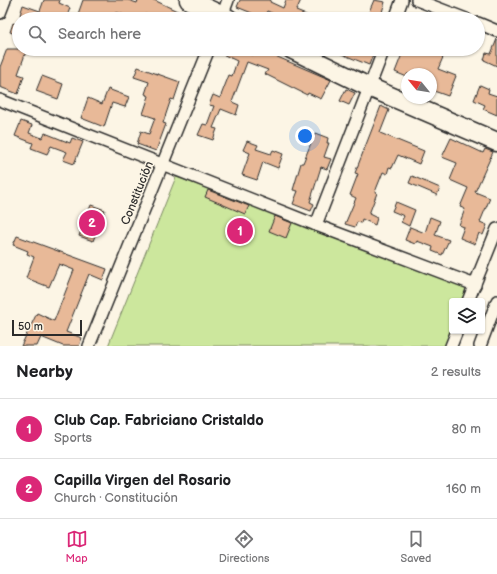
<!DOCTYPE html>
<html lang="en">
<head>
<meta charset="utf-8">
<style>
	:root { --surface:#fff; --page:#f6f6f6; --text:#202124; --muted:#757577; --line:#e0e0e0; --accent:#db2777 }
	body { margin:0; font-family:"Balsamiq Sans",sans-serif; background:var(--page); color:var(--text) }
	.controls { position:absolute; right:12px; bottom:12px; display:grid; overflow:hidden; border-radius:4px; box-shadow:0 1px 3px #0004 }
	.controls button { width:36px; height:36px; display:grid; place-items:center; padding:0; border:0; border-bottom:1px solid var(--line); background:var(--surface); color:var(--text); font:20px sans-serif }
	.compass { position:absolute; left:401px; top:68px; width:36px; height:36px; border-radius:50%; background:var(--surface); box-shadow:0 1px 3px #0004; rotate:300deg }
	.scale { position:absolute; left:12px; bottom:10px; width:70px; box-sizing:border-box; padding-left:4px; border:2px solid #2b2b2b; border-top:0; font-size:11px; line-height:14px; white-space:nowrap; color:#2b2b2b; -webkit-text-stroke:3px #fcf5e5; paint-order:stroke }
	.you { position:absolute; left:305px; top:136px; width:14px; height:14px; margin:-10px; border:3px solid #fff; border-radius:50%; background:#1a73e8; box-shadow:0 0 0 6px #1a73e833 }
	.badge { display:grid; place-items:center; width:26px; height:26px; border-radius:50%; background:var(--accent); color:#fff; font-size:13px; font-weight:700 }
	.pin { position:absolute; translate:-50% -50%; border:2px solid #fff; box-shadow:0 1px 4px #0006 }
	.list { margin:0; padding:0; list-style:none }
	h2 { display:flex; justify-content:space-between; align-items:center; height:52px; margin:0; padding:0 16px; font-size:17px }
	h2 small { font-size:13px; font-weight:400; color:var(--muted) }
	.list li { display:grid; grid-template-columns:26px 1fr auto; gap:12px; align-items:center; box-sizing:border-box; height:60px; padding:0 16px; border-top:1px solid var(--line) }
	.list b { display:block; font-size:15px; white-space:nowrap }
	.list p { margin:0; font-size:13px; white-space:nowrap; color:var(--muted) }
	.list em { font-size:13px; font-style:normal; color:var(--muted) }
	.icon { flex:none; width:22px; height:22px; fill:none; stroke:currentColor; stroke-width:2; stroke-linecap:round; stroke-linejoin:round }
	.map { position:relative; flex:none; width:497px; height:346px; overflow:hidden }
	.search { position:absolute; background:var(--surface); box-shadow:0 1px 3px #0004; left:12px; right:12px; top:12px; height:44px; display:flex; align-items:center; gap:10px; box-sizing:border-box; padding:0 14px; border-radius:22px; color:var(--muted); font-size:15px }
	.sheet { height:172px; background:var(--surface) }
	nav { display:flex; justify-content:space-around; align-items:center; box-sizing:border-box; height:56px; border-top:1px solid var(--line); background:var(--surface); font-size:11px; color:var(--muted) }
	nav a { display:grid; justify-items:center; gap:2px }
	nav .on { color:var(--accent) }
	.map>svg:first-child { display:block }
</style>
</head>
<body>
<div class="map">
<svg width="497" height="346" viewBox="0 0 497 346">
	<rect width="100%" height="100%" fill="#fcf5e5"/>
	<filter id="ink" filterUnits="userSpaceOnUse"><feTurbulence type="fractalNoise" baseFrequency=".025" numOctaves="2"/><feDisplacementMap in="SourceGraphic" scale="8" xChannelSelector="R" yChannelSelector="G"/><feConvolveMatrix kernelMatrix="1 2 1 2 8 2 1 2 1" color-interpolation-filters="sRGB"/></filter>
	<g filter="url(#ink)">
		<!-- green -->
		<polygon fill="#cce79d" stroke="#7c8964" points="176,177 475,285 468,301 452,301 451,346 108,346"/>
		<!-- building -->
		<g fill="#e8b998" stroke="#2b2b2b">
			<polygon points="44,0 60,0 59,3 70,8 66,19 52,19 44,16 43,19 30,16 29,18 20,15 23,5 40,11"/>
			<polygon points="83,0 128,0 137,3 138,0 154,0 194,19 157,19 145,14 143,19 136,19 116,12 113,19 93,19 78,14"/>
			<polygon points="240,0 271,0 270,2 283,8 286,0 301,0 296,11 316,19 286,19 267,11 264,18 237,7"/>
			<polygon points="374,0 385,2 380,19 371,19 372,15 368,14"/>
			<polygon points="13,23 19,25 19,36 10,32"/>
			<polygon points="497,39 497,66 484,60 486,53 491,54"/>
			<polygon points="7,49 27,49 18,74 24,76 18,94 0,87 0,67"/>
			<polygon points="216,49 237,49 253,55 255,49 259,49 331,80 321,99 308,93 307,95 265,74 268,70 247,62 232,102 239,105 236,115 221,109 213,128 217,129 213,140 198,135 203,124 207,125 214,106 209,105 213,95 220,98 229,75 232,76 237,61 216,51"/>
			<polygon points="329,49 375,49 369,65"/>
			<polygon points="404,49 429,49 444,55 438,69 456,76 448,96 431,90 431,74 407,74 407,77 395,72"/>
			<polygon points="138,67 180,82 174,100 171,99 163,123 166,124 156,151 137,144 141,131 149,134 155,118 143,114 149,96 145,94 149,82 134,77"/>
			<polygon points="42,76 63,84 58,99 36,91"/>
			<polygon points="480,85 489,89 488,93 497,96 497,115 483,109 485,105 474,100"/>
			<polygon points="108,89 129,97 125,107 112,103 104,127 81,118 88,98 102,104"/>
			<polygon points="346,89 355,93 349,105 340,101"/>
			<polygon points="381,106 389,110 380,133 424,151 419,164 398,155 392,168 389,167 387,174 383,172 375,192 377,193 369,214 377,218 375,225 362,219 361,223 357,222 355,227 345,224 356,198 350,195 358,174 355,173"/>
			<polygon points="21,121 32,125 29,133 42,138 45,133 70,143 72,138 83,142 74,164 63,160 67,152 51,146 47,154 31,148 33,143 15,136"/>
			<polygon points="315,133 328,138 327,143 329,143 324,157 331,159 327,169 321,167 310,202 314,204 311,211 293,204 298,191 293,190 301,163 303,163"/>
			<polygon points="451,138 483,153 485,149 493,152 475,192 490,198 480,222 487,225 483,235 479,233 475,244 460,238 464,227 459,225 465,209 460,207 468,188 450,180 457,163 442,157"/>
			<polygon points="247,141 258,145 256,149 271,154 273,150 283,154 278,168 263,162 257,180 242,175 250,153 243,150"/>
			<polygon points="412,176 440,188 437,195 409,183"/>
			<polygon points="208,190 249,206 245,214 205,197"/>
			<polygon points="396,202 415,210 409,226 401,222 404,216 392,211"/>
			<polygon points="91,205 105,210 93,241 79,236"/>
			<polygon points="275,216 292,223 286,238 269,231"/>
			<polygon points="430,217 440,221 435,235 449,240 442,255 432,251 433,247 417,241 415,244 405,240 410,227 425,233"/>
			<polygon points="17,236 107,269 103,280 89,274 66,332 82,338 79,346 63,346 41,337 37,346 21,346 37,313 54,321 74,270 59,264 49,287 26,278 34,257 27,254 28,251 13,245"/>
		</g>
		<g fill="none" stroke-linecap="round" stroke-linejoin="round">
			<defs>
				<g id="street">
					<polyline points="417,0 466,19"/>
					<polyline points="0,13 5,0"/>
					<polyline points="221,19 228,0"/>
					<polyline points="395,19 402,0"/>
					<polyline points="478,23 497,31"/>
					<polyline points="0,100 316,225 475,285"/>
					<polyline points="316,225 384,49"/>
					<polyline points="468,301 497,229"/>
					<polyline points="89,346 209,49"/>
					<polyline points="451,346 457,331"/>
					<polyline points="480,346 497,301"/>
				</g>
				<g id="primary">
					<polyline points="189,0 229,19"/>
					<polyline points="291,49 369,87 497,142"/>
				</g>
			</defs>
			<!-- street casing -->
			<use href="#street" stroke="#2b2b2b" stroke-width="14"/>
			<!-- primary casing -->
			<use href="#primary" stroke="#2b2b2b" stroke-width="21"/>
			<!-- street -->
			<use href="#street" stroke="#fcf5e5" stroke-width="11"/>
			<!-- primary -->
			<use href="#primary" stroke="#fcf5e5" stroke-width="18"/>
		</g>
	</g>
	<g text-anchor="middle" stroke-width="3" stroke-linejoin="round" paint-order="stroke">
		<!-- street labels -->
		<g font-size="12" fill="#2b2b2b" stroke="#fcf5e5">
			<text transform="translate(137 193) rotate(-68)" y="4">Constitución</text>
		</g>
	</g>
</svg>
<div class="controls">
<button><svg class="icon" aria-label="layers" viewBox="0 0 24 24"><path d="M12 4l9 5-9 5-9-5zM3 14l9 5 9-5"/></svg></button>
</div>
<svg class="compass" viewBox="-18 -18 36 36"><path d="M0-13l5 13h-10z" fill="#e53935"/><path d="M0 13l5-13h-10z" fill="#757577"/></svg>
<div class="scale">50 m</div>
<div class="you"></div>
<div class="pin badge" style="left:240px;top:231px">1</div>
<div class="pin badge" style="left:92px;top:223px">2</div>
<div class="search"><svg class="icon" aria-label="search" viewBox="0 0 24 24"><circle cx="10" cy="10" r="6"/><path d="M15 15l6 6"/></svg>Search here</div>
</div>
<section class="sheet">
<h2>Nearby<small>2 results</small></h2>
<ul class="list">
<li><span class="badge">1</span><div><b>Club Cap. Fabriciano Cristaldo</b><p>Sports</p></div><em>80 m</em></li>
<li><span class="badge">2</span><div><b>Capilla Virgen del Rosario</b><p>Church · Constitución</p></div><em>160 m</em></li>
</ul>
</section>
<nav>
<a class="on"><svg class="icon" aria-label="map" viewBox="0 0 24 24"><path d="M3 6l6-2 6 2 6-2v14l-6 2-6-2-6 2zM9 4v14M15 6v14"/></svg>Map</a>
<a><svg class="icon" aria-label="directions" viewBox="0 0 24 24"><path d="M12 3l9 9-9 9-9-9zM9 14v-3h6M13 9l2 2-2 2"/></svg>Directions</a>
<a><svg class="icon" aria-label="saved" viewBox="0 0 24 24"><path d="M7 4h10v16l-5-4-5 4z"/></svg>Saved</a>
</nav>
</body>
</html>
